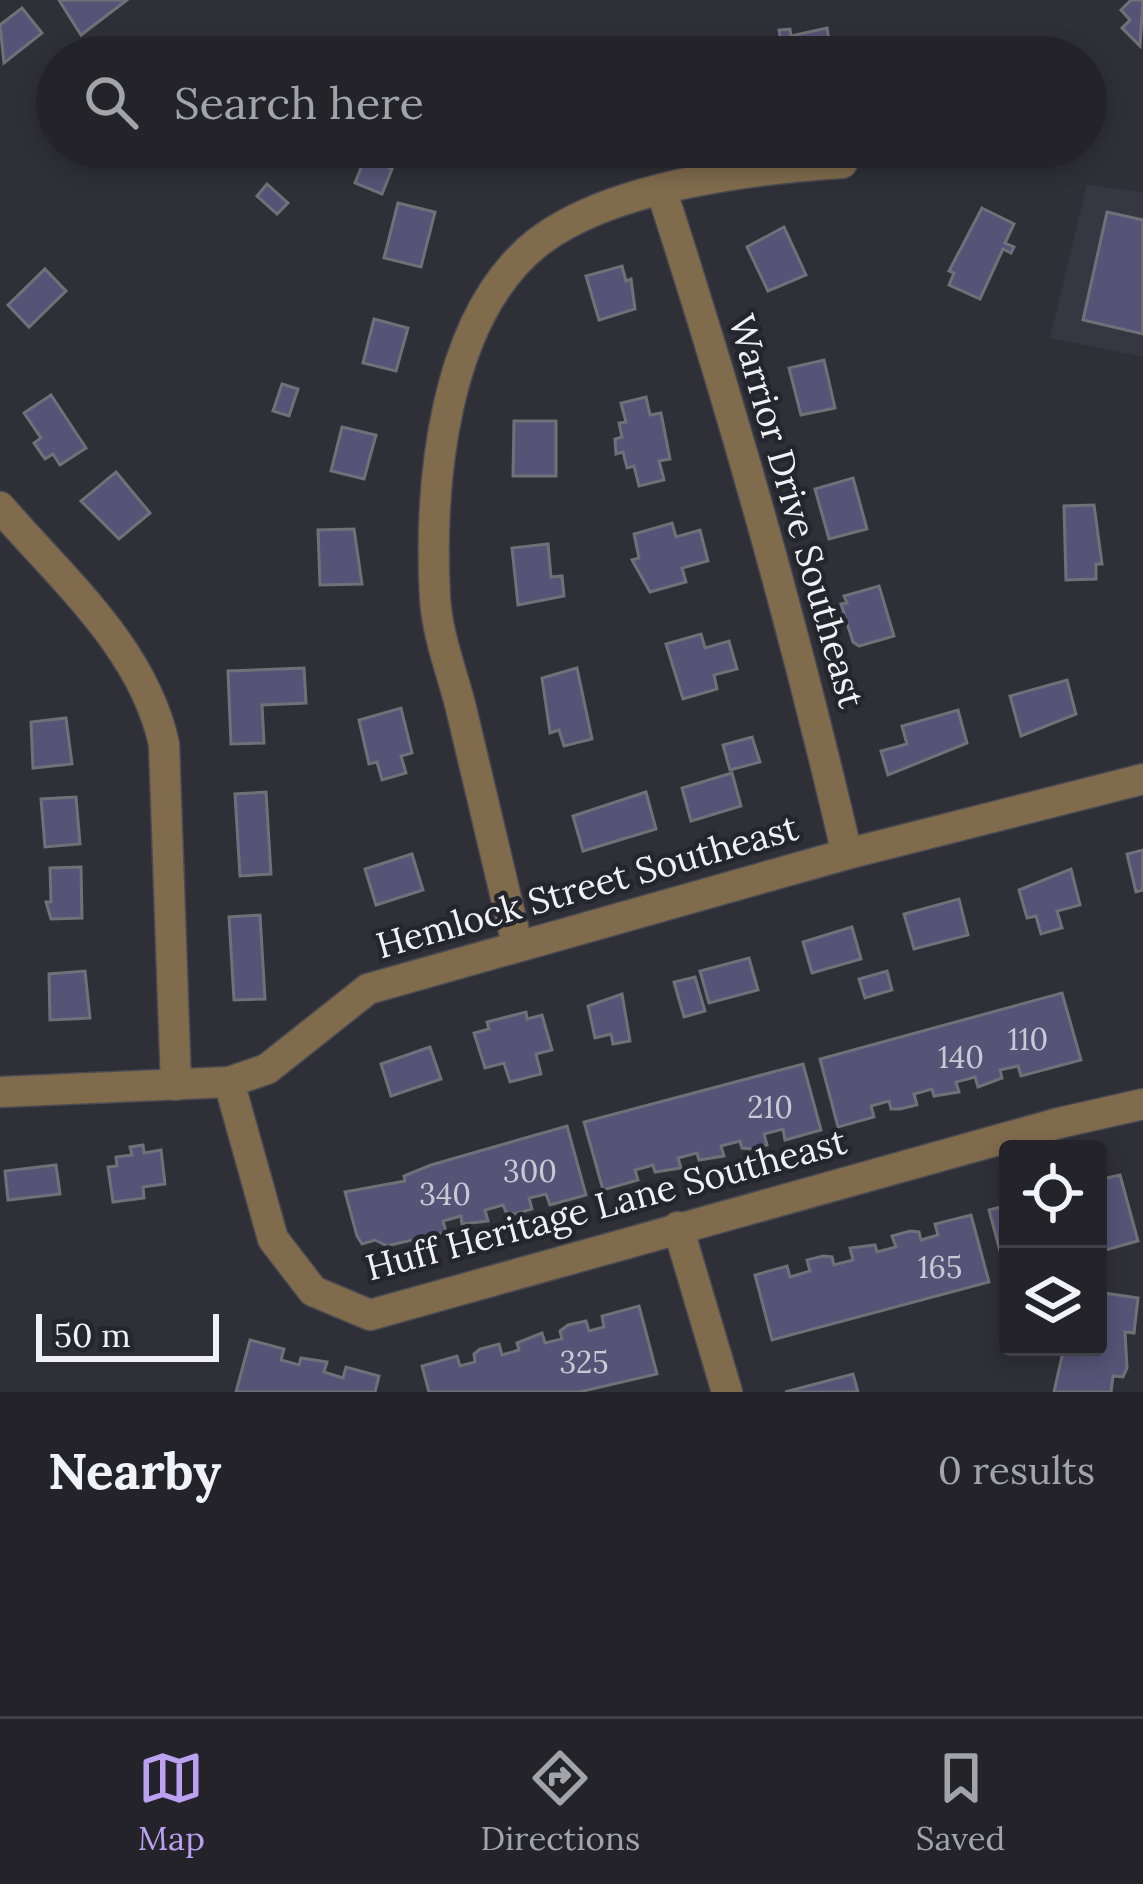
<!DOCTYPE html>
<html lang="en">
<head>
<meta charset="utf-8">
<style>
	:root { --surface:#232329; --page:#2f2f35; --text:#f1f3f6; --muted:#a3a4a8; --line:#404046; --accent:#bca0f2 }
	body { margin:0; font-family:Lora,serif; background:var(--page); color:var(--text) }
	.controls { position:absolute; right:36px; bottom:36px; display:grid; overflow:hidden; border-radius:12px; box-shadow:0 6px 18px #0003 }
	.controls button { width:108px; height:108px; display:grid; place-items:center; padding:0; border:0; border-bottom:3px solid var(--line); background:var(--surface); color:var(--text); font:60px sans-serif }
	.scale { position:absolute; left:36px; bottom:30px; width:183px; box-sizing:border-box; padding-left:12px; border:6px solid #f0f0f5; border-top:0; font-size:33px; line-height:42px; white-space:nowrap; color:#f0f0f5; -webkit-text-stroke:9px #25252d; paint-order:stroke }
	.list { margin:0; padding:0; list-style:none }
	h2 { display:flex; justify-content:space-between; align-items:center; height:156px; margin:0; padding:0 48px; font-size:51px }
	h2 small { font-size:39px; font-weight:400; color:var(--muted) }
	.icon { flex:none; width:66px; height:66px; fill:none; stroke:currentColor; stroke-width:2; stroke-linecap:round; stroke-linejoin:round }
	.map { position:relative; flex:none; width:1143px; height:1392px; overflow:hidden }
	.search { position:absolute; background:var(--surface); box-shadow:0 6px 18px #0003; left:36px; right:36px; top:36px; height:132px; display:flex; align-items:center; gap:30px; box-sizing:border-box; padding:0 42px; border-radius:66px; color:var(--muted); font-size:45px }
	.sheet { height:324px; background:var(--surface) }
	nav { display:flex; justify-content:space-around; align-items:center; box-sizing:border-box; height:168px; border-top:3px solid var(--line); background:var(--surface); font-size:33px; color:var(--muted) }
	nav a { display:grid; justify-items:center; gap:6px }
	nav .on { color:var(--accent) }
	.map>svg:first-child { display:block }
</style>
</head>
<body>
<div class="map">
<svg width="1143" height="1392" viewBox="0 0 1143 1392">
	<rect width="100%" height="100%" fill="#2f2f37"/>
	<!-- built -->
	<polygon fill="#373744" points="1087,185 1143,192 1143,357 1050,338"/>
	<!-- building -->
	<g fill="#555476" stroke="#707078" stroke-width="3">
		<polygon points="59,0 127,0 81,35"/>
		<polygon points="1131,0 1143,0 1140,46 1122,28 1130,20 1121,10"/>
		<polygon points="22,8 42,33 4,63 0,25"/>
		<polygon points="827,28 832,57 762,57 761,45 781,42 779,30 790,29 791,36"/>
		<polygon points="449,147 495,147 492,153 486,150 479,164"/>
		<polygon points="365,158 392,169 382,194 355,183"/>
		<polygon points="267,184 288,203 277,214 257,196"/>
		<polygon points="398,203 435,212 421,267 384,258"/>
		<polygon points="982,208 1014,224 1005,243 1014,247 1011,253 1003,249 980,299 949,285 954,273 949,271"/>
		<polygon points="1107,212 1143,220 1143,334 1083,320"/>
		<polygon points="784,227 806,275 768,291 747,247"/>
		<polygon points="622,266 626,281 631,279 635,309 599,320 586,276"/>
		<polygon points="45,269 66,291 29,327 8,305"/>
		<polygon points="374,319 408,328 396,371 363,363"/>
		<polygon points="824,360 835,408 801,415 789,368"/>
		<polygon points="282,384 298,389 289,416 273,411"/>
		<polygon points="51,395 86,448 60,465 53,454 45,459 34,443 41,438 24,413"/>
		<polygon points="646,397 650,415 661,413 670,459 659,461 664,480 639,486 634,466 627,468 623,452 616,454 615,439 622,437 619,423 626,422 621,403"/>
		<polygon points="514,421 556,421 556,476 513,476"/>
		<polygon points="342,427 376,435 364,479 331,471"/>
		<polygon points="116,472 150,513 119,539 81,501"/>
		<polygon points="853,478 867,529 829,539 815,489"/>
		<polygon points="1094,505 1102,564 1096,564 1096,579 1066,580 1064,506"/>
		<polygon points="672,523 676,537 700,530 708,561 682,568 686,582 650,592 632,560 639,558 634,534"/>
		<polygon points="354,529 362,584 320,585 318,530"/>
		<polygon points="548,544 551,577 562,576 564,596 518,605 512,548"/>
		<polygon points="879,586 894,636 859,646 853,642 841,604 847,603 844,596"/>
		<polygon points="701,634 705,648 729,641 737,669 714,675 717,689 683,699 666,644"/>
		<polygon points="304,668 306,703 262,705 264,743 231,744 228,671"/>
		<polygon points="577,668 592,739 564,746 559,730 550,733 542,678"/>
		<polygon points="1067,680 1076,714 1021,736 1010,696"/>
		<polygon points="401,708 412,753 401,756 406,773 382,780 377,762 369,764 359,720"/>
		<polygon points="958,710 967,743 888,775 881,751 907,744 902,726"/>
		<polygon points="66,718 72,764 33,768 31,722"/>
		<polygon points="752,737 760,762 730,770 723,745"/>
		<polygon points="732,773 741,806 691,821 682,788"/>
		<polygon points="266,792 271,874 240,876 235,794"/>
		<polygon points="646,792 656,829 583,851 573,816"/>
		<polygon points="76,797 80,844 45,847 41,799"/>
		<polygon points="1143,850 1143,890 1136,892 1127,854"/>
		<polygon points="412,854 423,890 376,905 365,869"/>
		<polygon points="81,867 82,918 51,919 46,902 51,902 50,868"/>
		<polygon points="1071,869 1080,905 1057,911 1062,928 1041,934 1036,916 1027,918 1019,890"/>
		<polygon points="959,899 968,935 914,949 904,914"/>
		<polygon points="260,915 265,999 234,1000 229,917"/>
		<polygon points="852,927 861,959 812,973 803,942"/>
		<polygon points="749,958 758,990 709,1003 700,971"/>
		<polygon points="85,971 90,1018 50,1020 49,974"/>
		<polygon points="887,971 892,990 865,998 859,979"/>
		<polygon points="695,977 705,1011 684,1017 674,982"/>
		<polygon points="1062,993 1081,1060 1021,1076 1018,1066 1000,1070 1002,1078 978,1087 975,1077 956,1082 959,1092 934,1096 932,1089 914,1094 917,1105 900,1109 891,1109 889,1101 871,1106 874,1117 838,1127 820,1059"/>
		<polygon points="622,994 630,1041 613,1044 611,1034 595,1038 588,1006"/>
		<polygon points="526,1012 527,1019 542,1015 552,1050 536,1054 541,1074 510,1082 504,1063 485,1068 474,1033 489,1029 487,1022"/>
		<polygon points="430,1047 441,1079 391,1096 381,1064"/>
		<polygon points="803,1064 821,1130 785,1140 783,1129 764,1134 767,1145 752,1149 742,1148 740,1141 721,1146 724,1156 699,1160 697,1153 678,1158 681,1168 655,1172 653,1165 635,1170 638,1180 603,1190 584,1122"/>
		<polygon points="567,1126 586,1195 550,1205 546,1194 529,1198 532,1209 515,1214 506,1212 503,1205 485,1210 488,1221 462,1224 461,1216 443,1221 446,1232 387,1246 375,1240 362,1244 357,1236 345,1192 405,1181 404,1176 431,1165"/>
		<polygon points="143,1145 144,1153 161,1150 165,1184 143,1187 144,1198 113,1202 108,1167 117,1166 116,1157 132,1155 130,1147"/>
		<polygon points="56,1165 60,1194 8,1200 5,1171"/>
		<polygon points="1120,1175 1138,1241 1098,1252 1098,1180"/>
		<polygon points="1008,1205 1008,1277 1007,1277 989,1210"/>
		<polygon points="971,1215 989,1282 772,1340 755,1275 787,1266 790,1277 810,1271 807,1260 823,1256 832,1257 834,1265 853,1260 850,1248 875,1245 877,1252 896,1247 892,1236 910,1231 919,1232 921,1240 938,1235 935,1224"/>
		<polygon points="1098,1292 1138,1298 1134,1333 1125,1332 1127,1368 1123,1377 1113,1376 1111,1392 1054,1392 1064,1347 1098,1347"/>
		<polygon points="639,1306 657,1374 579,1392 429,1392 422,1366 457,1356 460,1366 475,1362 474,1354 480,1349 499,1344 502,1355 519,1350 517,1343 542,1333 545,1343 562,1339 560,1331 568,1325 586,1321 589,1331 604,1327 602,1316"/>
		<polygon points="250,1340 284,1349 281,1360 299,1365 301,1358 327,1362 324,1372 343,1378 346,1367 379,1376 375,1392 236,1392"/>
		<polygon points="853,1374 858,1392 785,1392"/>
	</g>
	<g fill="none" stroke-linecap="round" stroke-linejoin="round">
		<defs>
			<g id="street">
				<path d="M662 192C733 410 795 631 847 854"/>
				<path d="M0 507C63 580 143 648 164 744L176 1085"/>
				<path d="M517 944C498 864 479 784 460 704 451 670 437 633 435 598 429 485 443 318 537 243 610 186 752 169 842 163"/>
				<polyline points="229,1082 273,1239 313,1291 370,1315 1059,1123 1143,1104"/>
				<polyline points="0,1092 229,1082 267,1069 368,989 847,854 1143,779"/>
				<polyline points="678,1227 727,1392"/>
			</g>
		</defs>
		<!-- street casing -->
		<use href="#street" stroke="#4a4a52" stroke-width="33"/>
		<!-- street -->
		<use href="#street" stroke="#806b4d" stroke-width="30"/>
	</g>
	<g text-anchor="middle" stroke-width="9" stroke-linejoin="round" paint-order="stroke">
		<!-- number labels -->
		<g font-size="30" fill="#c9c9d5">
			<text x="1028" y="1050">110</text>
			<text x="961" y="1068">140</text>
			<text x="770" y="1118">210</text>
			<text x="530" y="1182">300</text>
			<text x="445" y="1205">340</text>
			<text x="940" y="1278">165</text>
			<text x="584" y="1373">325</text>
		</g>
		<!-- street labels -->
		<g font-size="36" fill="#f0f0f5" stroke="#25252d">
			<text transform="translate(797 511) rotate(74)" y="13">Warrior Drive Southeast</text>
			<text transform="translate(587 886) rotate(-16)" y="13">Hemlock Street Southeast</text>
			<text transform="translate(606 1204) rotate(-15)" y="13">Huff Heritage Lane Southeast</text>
		</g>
	</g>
</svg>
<div class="controls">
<button><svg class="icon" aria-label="locate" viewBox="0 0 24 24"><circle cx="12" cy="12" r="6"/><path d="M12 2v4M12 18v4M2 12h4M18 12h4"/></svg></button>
<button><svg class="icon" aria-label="layers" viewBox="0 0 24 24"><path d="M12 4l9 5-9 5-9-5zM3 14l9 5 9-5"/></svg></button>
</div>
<div class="scale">50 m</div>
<div class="search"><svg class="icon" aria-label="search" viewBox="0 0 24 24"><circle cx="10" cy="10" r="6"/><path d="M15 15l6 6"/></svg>Search here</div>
</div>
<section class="sheet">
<h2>Nearby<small>0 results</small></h2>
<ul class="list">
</ul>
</section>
<nav>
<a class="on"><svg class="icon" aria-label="map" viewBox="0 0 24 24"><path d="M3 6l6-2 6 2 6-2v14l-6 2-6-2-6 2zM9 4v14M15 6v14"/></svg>Map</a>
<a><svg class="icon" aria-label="directions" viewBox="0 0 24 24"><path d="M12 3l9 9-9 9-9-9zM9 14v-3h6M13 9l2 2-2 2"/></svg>Directions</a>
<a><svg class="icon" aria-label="saved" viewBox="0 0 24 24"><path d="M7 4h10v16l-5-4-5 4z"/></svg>Saved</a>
</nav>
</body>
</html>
